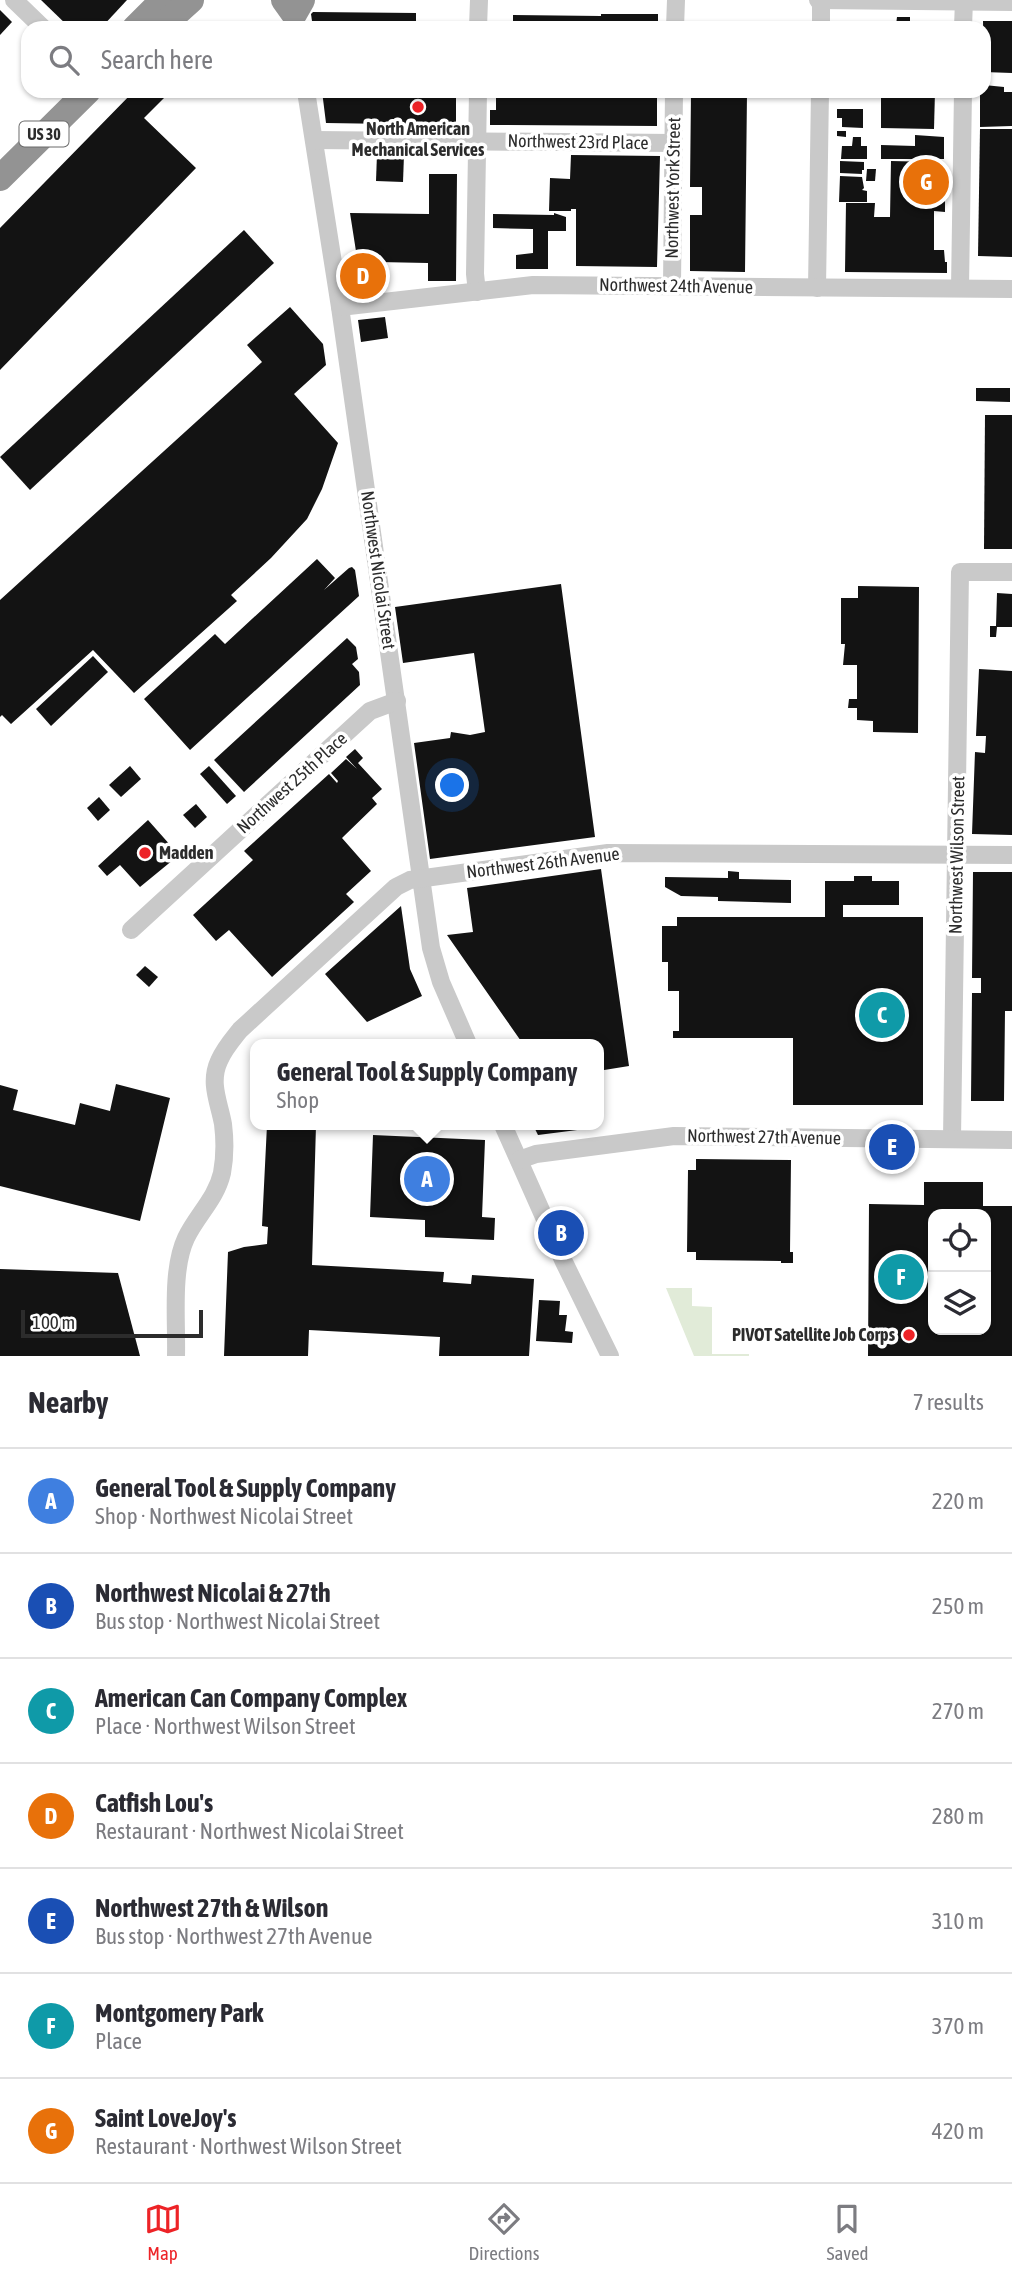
<!DOCTYPE html>
<html lang="en">
<head>
<meta charset="utf-8">
<style>
	:root { --surface:#fff; --page:#f2f2f3; --text:#2b2b33; --muted:#7c7c81; --line:#e1e1e2; --accent:#ed2327 }
	body { margin:0; font-family:"Asap Condensed",sans-serif; background:var(--page); color:var(--text) }
	.controls { position:absolute; right:21px; bottom:21px; display:grid; overflow:hidden; border-radius:14px; box-shadow:0 2px 5px #0004 }
	.controls button { width:63px; height:63px; display:grid; place-items:center; padding:0; border:0; border-bottom:2px solid var(--line); background:var(--surface); color:var(--text); font:35px sans-serif }
	.scale { position:absolute; left:21px; bottom:18px; width:182px; box-sizing:border-box; padding-left:7px; border:4px solid #2c2c2c; border-top:0; font-size:19px; line-height:24px; white-space:nowrap; color:#2c2c2c; -webkit-text-stroke:5px #fff; paint-order:stroke }
	.you { position:absolute; left:453px; top:786px; width:24px; height:24px; margin:-18px; border:5px solid #fff; border-radius:50%; background:#1a73e8; box-shadow:0 0 0 10px #1a73e833 }
	.badge { display:grid; place-items:center; width:46px; height:46px; border-radius:50%; background:var(--accent); color:#fff; font-size:23px; font-weight:700 }
	.pin { position:absolute; translate:-50% -50%; border:4px solid #fff; box-shadow:0 2px 7px #0006 }
	.popup { position:absolute; left:250px; top:1039px; width:354px; height:91px; box-sizing:border-box; display:grid; place-content:center; border-radius:14px; background:var(--surface); filter:drop-shadow(0 2px 5px #0005); font-size:23px; white-space:nowrap; color:var(--muted) }
	.popup b { font-size:26px; color:var(--text) }
	.popup::after { content:''; position:absolute; left:50%; top:100%; margin-left:-14px; border:14px solid transparent; border-top-color:var(--surface) }
	.list { margin:0; padding:0; list-style:none }
	h2 { display:flex; justify-content:space-between; align-items:center; height:91px; margin:0; padding:0 28px; font-size:30px }
	h2 small { font-size:23px; font-weight:400; color:var(--muted) }
	.list li { display:grid; grid-template-columns:46px 1fr auto; gap:21px; align-items:center; box-sizing:border-box; height:105px; padding:0 28px; border-top:2px solid var(--line) }
	.list b { display:block; font-size:26px; white-space:nowrap }
	.list p { margin:0; font-size:23px; white-space:nowrap; color:var(--muted) }
	.list em { font-size:23px; font-style:normal; color:var(--muted) }
	.icon { flex:none; width:38px; height:38px; fill:none; stroke:currentColor; stroke-width:2; stroke-linecap:round; stroke-linejoin:round }
	.map { position:relative; flex:none; width:1012px; height:1356px; overflow:hidden }
	.search { position:absolute; background:var(--surface); box-shadow:0 2px 5px #0004; left:21px; right:21px; top:21px; height:77px; display:flex; align-items:center; gap:18px; box-sizing:border-box; padding:0 24px; border-radius:21px; color:var(--muted); font-size:26px }
	.sheet { height:826px; background:var(--surface) }
	nav { display:flex; justify-content:space-around; align-items:center; box-sizing:border-box; height:98px; border-top:2px solid var(--line); background:var(--surface); font-size:19px; color:var(--muted) }
	nav a { display:grid; justify-items:center; gap:4px }
	nav .on { color:var(--accent) }
	.map>svg:first-child { display:block }
</style>
</head>
<body>
<div class="map">
<svg width="1012" height="1356" viewBox="0 0 1012 1356">
	<rect width="100%" height="100%" fill="#fff"/>
	<!-- green -->
	<polygon fill="#e1ebd8" points="666,1288 692,1288 692,1306 712,1307 712,1354 749,1354 749,1356 694,1356"/>
	<!-- building -->
	<g fill="#131313" fill-rule="evenodd">
		<polygon points="41,0 127,0 101,28 70,28"/>
		<polygon points="0,10 12,22 0,35"/>
		<polygon points="313,12 416,13 416,28 313,28 311,14"/>
		<polygon points="601,14 658,14 658,28 513,28 513,15 601,16"/>
		<polygon points="897,17 910,17 910,25 916,25 916,28 885,28 885,25 896,25"/>
		<polygon points="983,21 1012,21 1012,73 984,72"/>
		<rect x="926" y="24" width="18" height="4"/>
		<polygon points="984,85 1004,87 1004,92 1012,92 1012,126 980,127 980,91 984,91"/>
		<polygon points="134,91 159,91 165,97 144,118 196,168 0,370 0,228"/>
		<polygon points="322,91 456,91 456,125 326,123"/>
		<polygon points="496,91 657,91 657,126 490,125 490,110 496,110"/>
		<polygon points="881,91 935,91 934,129 881,128"/>
		<polygon points="691,93 747,93 745,272 690,271 690,215 702,215 702,187 690,187"/>
		<polygon points="837,109 863,109 863,128 842,127 842,118 837,118"/>
		<polygon points="980,129 1012,129 1012,257 978,256"/>
		<polygon points="837,131 846,131 846,137 837,136"/>
		<polygon points="915,135 944,137 944,159 881,159 881,145 915,146"/>
		<polygon points="853,137 861,137 861,146 867,146 867,159 841,159 842,146 852,146"/>
		<polygon points="377,154 404,155 403,182 376,181"/>
		<polygon points="571,155 660,156 657,267 576,266 576,209 571,209 571,211 549,211 550,178 570,179"/>
		<polygon points="840,161 864,162 864,170 862,170 862,174 840,173"/>
		<polygon points="891,161 935,162 934,199 945,199 945,212 934,211 934,250 944,250 945,262 947,262 947,273 845,272 846,203 875,203 874,217 890,217"/>
		<polygon points="867,169 876,169 875,181 866,181"/>
		<polygon points="429,174 457,174 456,281 428,281 428,263 378,262 381,287 349,291 346,265 358,264 350,213 429,214"/>
		<polygon points="840,176 862,177 864,188 862,190 867,191 867,202 839,202"/>
		<polygon points="554,213 566,217 566,231 548,231 548,269 516,269 516,255 533,253 533,229 493,228 493,214 554,215"/>
		<polygon points="244,230 274,263 30,490 0,457"/>
		<polygon points="290,307 323,344 326,365 294,394 338,443 322,489 307,519 271,558 231,595 237,601 134,693 93,650 11,724 2,715 0,717 0,600 262,362 247,345"/>
		<polygon points="385,317 388,338 361,342 358,320"/>
		<polygon points="976,388 1010,388 1010,402 976,401"/>
		<polygon points="985,415 1012,415 1012,549 984,549"/>
		<polygon points="317,559 335,578 324,590 349,568 352,567 355,570 359,596 190,750 144,699 215,634 225,644"/>
		<polygon points="561,584 595,837 430,859 414,743 450,738 451,732 470,735 485,732 474,653 403,663 395,607"/>
		<polygon points="858,586 919,587 918,733 873,732 873,721 857,720 857,708 848,708 849,699 857,699 857,665 843,665 845,644 841,644 841,598 858,598"/>
		<polygon points="997,593 1012,594 1012,627 997,627 996,637 990,637 990,626 996,626"/>
		<polygon points="347,638 356,647 358,659 352,664 359,672 360,685 244,792 214,760"/>
		<polygon points="93,656 108,672 51,726 36,709"/>
		<polygon points="979,669 1012,671 1012,835 972,834 975,752 985,753 986,736 976,736"/>
		<polygon points="355,749 363,758 358,763 382,789 372,798 377,804 342,838 371,871 346,894 354,902 272,977 229,930 216,941 193,915 253,860 244,851 329,774 337,783 338,781 331,773 346,759 357,769 346,757"/>
		<polygon points="130,766 141,779 121,797 109,785"/>
		<polygon points="209,766 236,796 227,804 200,774"/>
		<polygon points="99,797 110,810 98,821 87,808"/>
		<polygon points="196,804 207,817 195,828 183,815"/>
		<polygon points="148,820 179,855 140,887 120,865 107,876 98,866"/>
		<polygon points="601,869 629,1066 598,1071 598,1044 523,1044 447,935 473,932 467,888"/>
		<polygon points="728,871 739,872 739,879 791,880 791,903 718,901 718,897 681,896 665,887 665,877 728,878"/>
		<polygon points="973,872 1012,872 1012,1011 1005,1011 1004,1101 971,1101 972,993 981,993 981,978 972,978"/>
		<polygon points="854,876 872,876 872,881 899,881 899,905 843,905 843,917 923,917 923,1105 793,1105 793,1038 673,1038 673,1031 679,1031 679,991 668,991 668,962 662,962 662,926 677,926 677,917 825,917 825,881 854,881"/>
		<polygon points="401,906 410,969 422,996 367,1022 325,974"/>
		<polygon points="145,966 158,977 149,987 136,975"/>
		<polygon points="116,1084 170,1098 140,1221 0,1186 0,1085 18,1090 13,1110 75,1125 80,1103 110,1111"/>
		<polygon points="267,1125 316,1125 312,1265 444,1272 443,1282 471,1284 472,1275 534,1279 529,1356 439,1356 440,1337 309,1330 308,1356 224,1356 228,1252 244,1247 267,1244 268,1227 262,1226"/>
		<polygon points="533,1125 584,1125 585,1129 538,1135"/>
		<polygon points="373,1135 485,1140 482,1217 495,1218 494,1240 425,1237 425,1220 370,1217"/>
		<polygon points="696,1159 791,1160 790,1252 793,1252 793,1263 781,1263 781,1261 696,1260 696,1252 687,1252 688,1170 696,1170"/>
		<path d="M924 1182H983V1206H1012V1356H868L869 1204 924 1205ZM933 1214H986V1330H933Z"/>
		<polygon points="0,1269 118,1273 140,1356 0,1356"/>
		<polygon points="539,1300 560,1301 559,1315 567,1315 565,1331 573,1332 572,1343 536,1341"/>
	</g>
	<g fill="none" stroke-linecap="round" stroke-linejoin="round">
		<!-- minor -->
		<g stroke="#c9c9c9" stroke-width="18">
			<polyline points="14,0 43,28"/>
			<polyline points="818,0 1012,2"/>
			<polyline points="478,28 479,0"/>
			<polyline points="675,28 676,0"/>
			<polyline points="821,28 821,0"/>
			<polyline points="963,28 964,0"/>
			<polyline points="306,91 340,307 431,948 441,982 468,1044"/>
			<polyline points="314,140 674,143"/>
			<polyline points="672,286 674,91"/>
			<polyline points="817,288 820,91"/>
			<polyline points="960,288 963,91"/>
			<polyline points="477,292 475,274 478,91"/>
			<polyline points="340,307 533,285 1012,289"/>
			<polyline points="131,930 370,711 397,701"/>
			<polyline points="503,1125 564,1262 610,1356"/>
			<polyline points="952,1139 960,572 1012,572"/>
			<polyline points="519,1160 536,1154 674,1136 1012,1140"/>
			<path d="M176 1356C177 1321 171 1270 186 1238 197 1215 216 1199 222 1173 225 1157 225 1140 223 1124 219 1102 209 1083 219 1061 224 1049 232 1040 240 1030L396 887 410 880 608 853 1012 855"/>
		</g>
		<!-- highway -->
		<g stroke="#939393" stroke-width="26">
			<polyline points="284,0 294,14 302,0"/>
			<polyline points="135,28 163,0"/>
			<polyline points="160,28 191,0"/>
			<polyline points="0,178 88,91"/>
		</g>
	</g>
	<!-- markers -->
	<g fill="#ed2327" stroke="#fff" stroke-width="2.5">
		<circle cx="418" cy="107" r="7"/>
		<circle cx="145" cy="853" r="7"/>
		<circle cx="909" cy="1335" r="7"/>
	</g>
	<g text-anchor="middle" stroke-width="7" stroke-linejoin="round" paint-order="stroke">
		<!-- shield labels -->
		<rect fill="#fff" stroke="#6b6b6b" stroke-width="2" x="19.5" y="121.5" width="49" height="25" rx="5"/>
		<g font-size="16" font-weight="bold" fill="#2c2c2c">
			<text x="44" y="140">US 30</text>
		</g>
		<!-- poi labels -->
		<g font-size="18" font-weight="bold" fill="#2c2c2c" stroke="#fff">
			<text x="418" y="135">North American<tspan x="418" dy="21">Mechanical Services</tspan></text>
			<text x="159" y="859" text-anchor="start">Madden</text>
			<text x="895" y="1341" text-anchor="end">PIVOT Satellite Job Corps</text>
		</g>
		<!-- street labels -->
		<g font-size="18" fill="#2c2c2c" stroke="#fff">
			<text transform="translate(578 142) rotate(1)" y="6">Northwest 23rd Place</text>
			<text transform="translate(673 188) rotate(-89)" y="6">Northwest York Street</text>
			<text transform="translate(676 286) rotate(1)" y="6">Northwest 24th Avenue</text>
			<text transform="translate(378 570) rotate(82)" y="6">Northwest Nicolai Street</text>
			<text transform="translate(292 783) rotate(-42)" y="6">Northwest 25th Place</text>
			<text transform="translate(957 855) rotate(-89)" y="6">Northwest Wilson Street</text>
			<text transform="translate(543 863) rotate(-7)" y="6">Northwest 26th Avenue</text>
			<text transform="translate(764 1137) rotate(1)" y="6">Northwest 27th Avenue</text>
		</g>
	</g>
</svg>
<div class="controls">
<button><svg class="icon" aria-label="locate" viewBox="0 0 24 24"><circle cx="12" cy="12" r="6"/><path d="M12 2v4M12 18v4M2 12h4M18 12h4"/></svg></button>
<button><svg class="icon" aria-label="layers" viewBox="0 0 24 24"><path d="M12 4l9 5-9 5-9-5zM3 14l9 5 9-5"/></svg></button>
</div>
<div class="scale">100 m</div>
<div class="you"></div>
<div class="pin badge" style="left:427px;top:1179px;background:#3f7fe0">A</div>
<div class="popup"><b>General Tool &amp; Supply Company</b>Shop</div>
<div class="pin badge" style="left:561px;top:1233px;background:#1a4fb4">B</div>
<div class="pin badge" style="left:882px;top:1015px;background:#0f9aa8">C</div>
<div class="pin badge" style="left:363px;top:276px;background:#e8710a">D</div>
<div class="pin badge" style="left:892px;top:1147px;background:#1a4fb4">E</div>
<div class="pin badge" style="left:901px;top:1277px;background:#0f9aa8">F</div>
<div class="pin badge" style="left:926px;top:182px;background:#e8710a">G</div>
<div class="search"><svg class="icon" aria-label="search" viewBox="0 0 24 24"><circle cx="10" cy="10" r="6"/><path d="M15 15l6 6"/></svg>Search here</div>
</div>
<section class="sheet">
<h2>Nearby<small>7 results</small></h2>
<ul class="list">
<li><span class="badge" style="background:#3f7fe0">A</span><div><b>General Tool &amp; Supply Company</b><p>Shop · Northwest Nicolai Street</p></div><em>220 m</em></li>
<li><span class="badge" style="background:#1a4fb4">B</span><div><b>Northwest Nicolai &amp; 27th</b><p>Bus stop · Northwest Nicolai Street</p></div><em>250 m</em></li>
<li><span class="badge" style="background:#0f9aa8">C</span><div><b>American Can Company Complex</b><p>Place · Northwest Wilson Street</p></div><em>270 m</em></li>
<li><span class="badge" style="background:#e8710a">D</span><div><b>Catfish Lou's</b><p>Restaurant · Northwest Nicolai Street</p></div><em>280 m</em></li>
<li><span class="badge" style="background:#1a4fb4">E</span><div><b>Northwest 27th &amp; Wilson</b><p>Bus stop · Northwest 27th Avenue</p></div><em>310 m</em></li>
<li><span class="badge" style="background:#0f9aa8">F</span><div><b>Montgomery Park</b><p>Place</p></div><em>370 m</em></li>
<li><span class="badge" style="background:#e8710a">G</span><div><b>Saint LoveJoy's</b><p>Restaurant · Northwest Wilson Street</p></div><em>420 m</em></li>
</ul>
</section>
<nav>
<a class="on"><svg class="icon" aria-label="map" viewBox="0 0 24 24"><path d="M3 6l6-2 6 2 6-2v14l-6 2-6-2-6 2zM9 4v14M15 6v14"/></svg>Map</a>
<a><svg class="icon" aria-label="directions" viewBox="0 0 24 24"><path d="M12 3l9 9-9 9-9-9zM9 14v-3h6M13 9l2 2-2 2"/></svg>Directions</a>
<a><svg class="icon" aria-label="saved" viewBox="0 0 24 24"><path d="M7 4h10v16l-5-4-5 4z"/></svg>Saved</a>
</nav>
</body>
</html>
